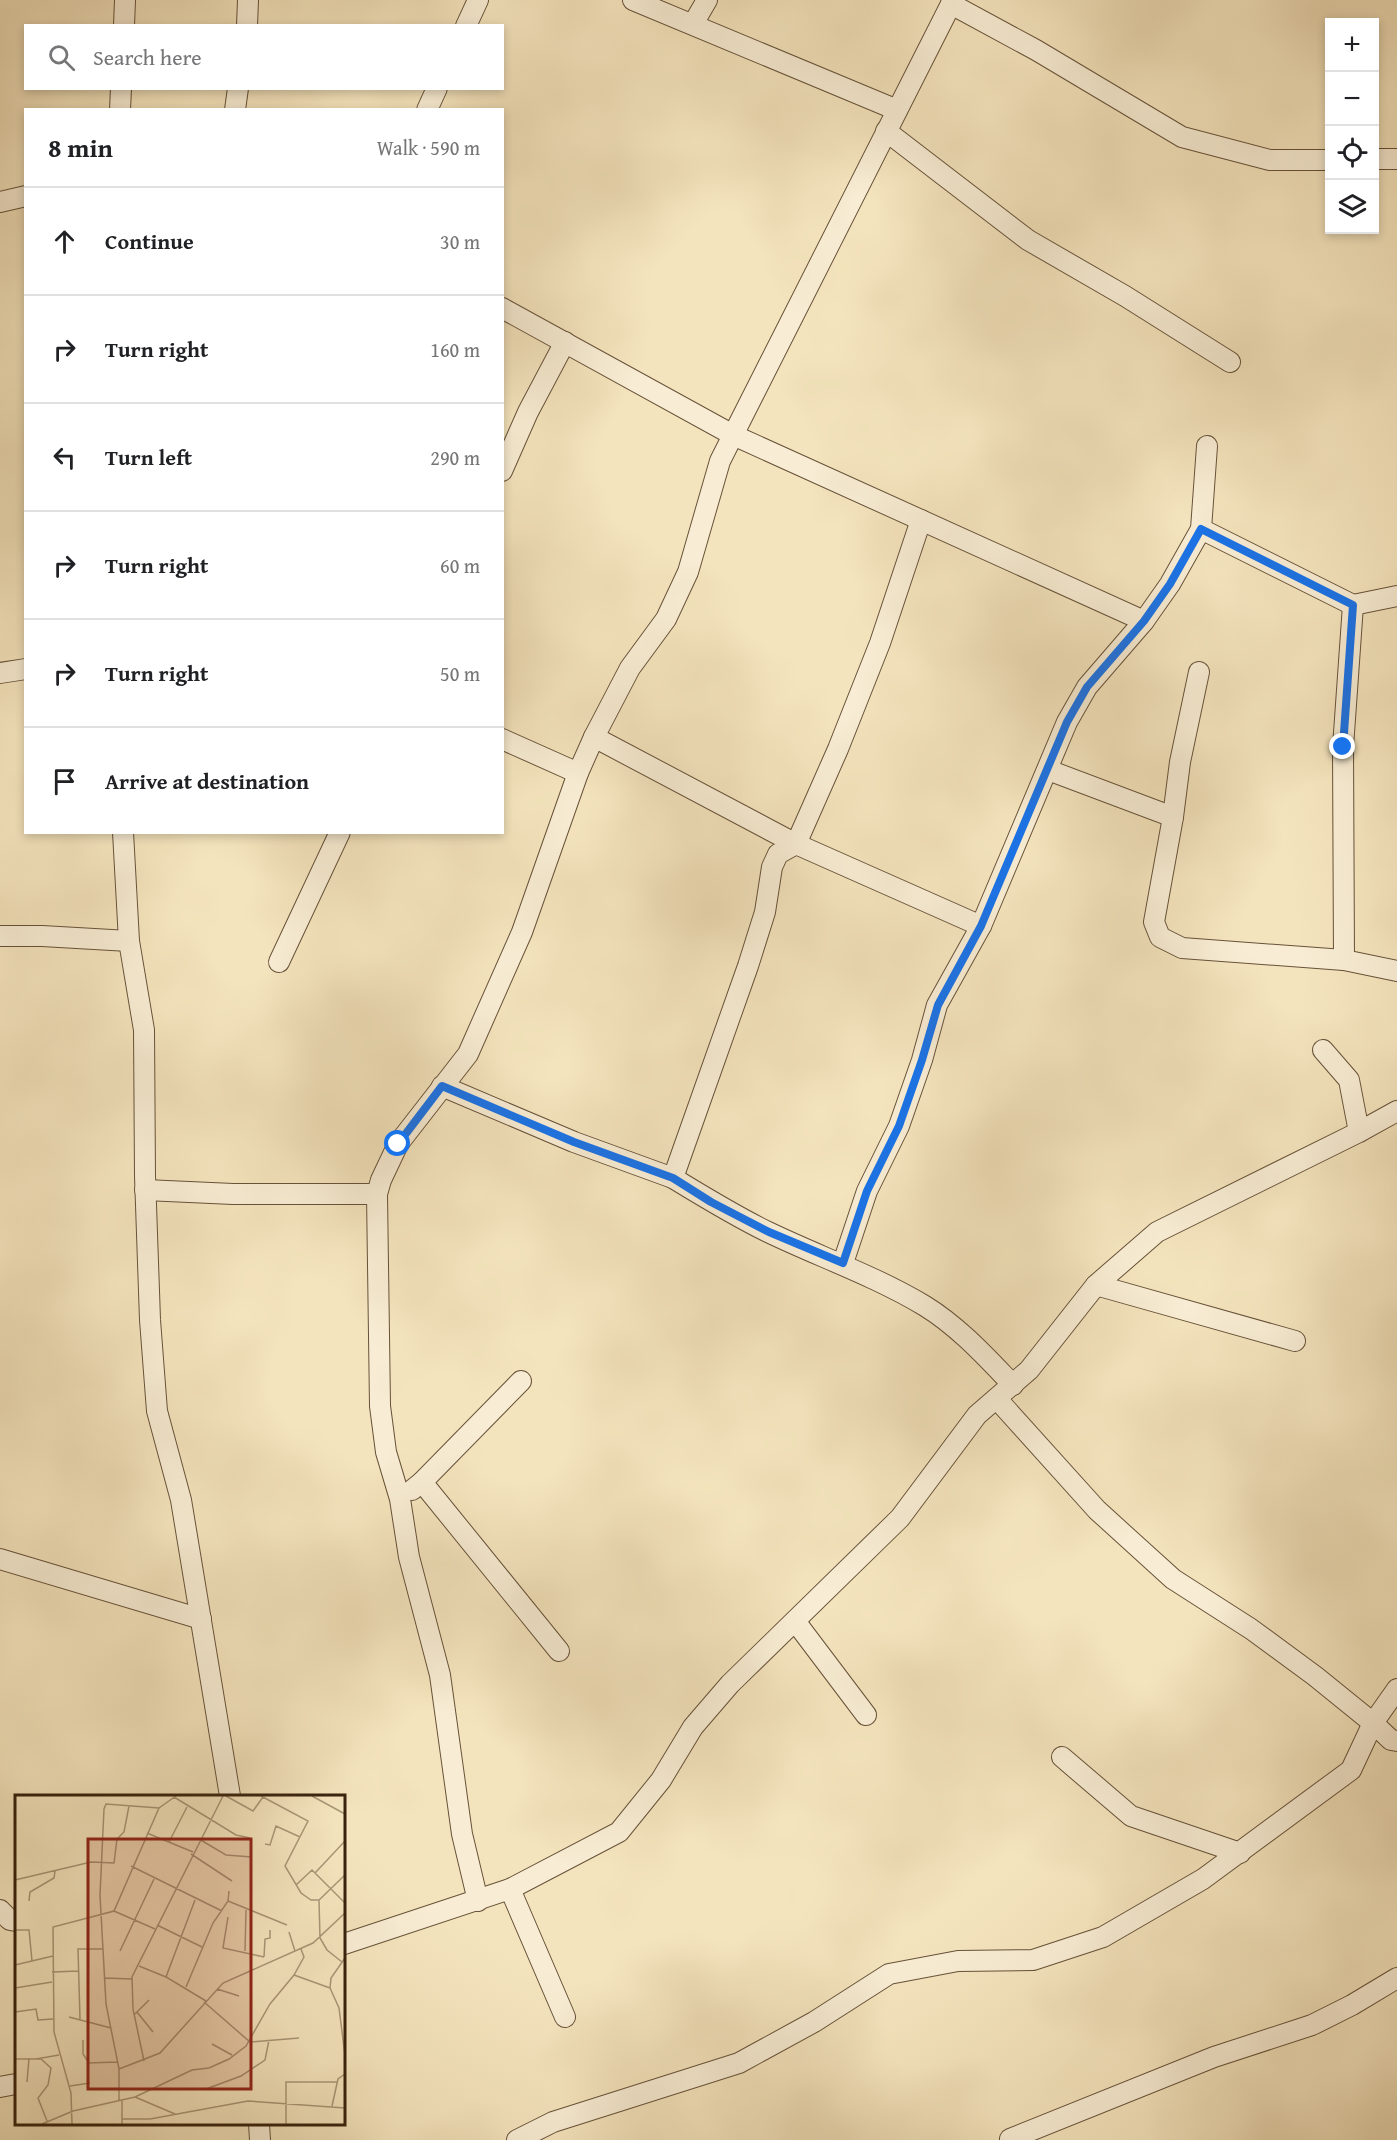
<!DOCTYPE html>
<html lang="en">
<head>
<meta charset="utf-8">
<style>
	:root { --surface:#fff; --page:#f6f6f6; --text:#202124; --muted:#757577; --line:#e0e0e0 }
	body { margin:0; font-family:"Gentium Book Plus",serif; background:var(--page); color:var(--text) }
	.controls { position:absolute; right:18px; top:18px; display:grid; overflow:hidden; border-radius:0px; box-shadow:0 3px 9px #0003 }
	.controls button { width:54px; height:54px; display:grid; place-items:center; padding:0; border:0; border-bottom:2px solid var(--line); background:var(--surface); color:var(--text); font:30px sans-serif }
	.stop { position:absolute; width:18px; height:18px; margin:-14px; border:4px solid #1a73e8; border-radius:50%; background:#fff }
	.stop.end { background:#1a73e8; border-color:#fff; box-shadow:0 2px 6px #0008 }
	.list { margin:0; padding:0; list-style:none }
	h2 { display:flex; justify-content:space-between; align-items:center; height:78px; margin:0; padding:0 24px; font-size:26px }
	h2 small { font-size:20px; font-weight:400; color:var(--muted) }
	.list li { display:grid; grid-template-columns:39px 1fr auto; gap:18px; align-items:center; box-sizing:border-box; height:108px; padding:0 24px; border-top:2px solid var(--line) }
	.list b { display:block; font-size:22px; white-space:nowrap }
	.list em { font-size:20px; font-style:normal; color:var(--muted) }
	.icon { flex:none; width:33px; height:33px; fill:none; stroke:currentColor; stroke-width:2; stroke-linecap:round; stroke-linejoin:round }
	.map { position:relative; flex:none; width:1397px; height:2140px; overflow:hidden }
	.search { position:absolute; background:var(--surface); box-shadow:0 3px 9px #0003; left:24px; top:24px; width:480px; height:66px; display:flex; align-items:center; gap:15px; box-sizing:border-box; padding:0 21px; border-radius:0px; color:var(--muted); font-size:22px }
	.panel { position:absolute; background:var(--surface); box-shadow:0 3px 9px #0003; left:24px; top:108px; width:480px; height:726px; border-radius:0px }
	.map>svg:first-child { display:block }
</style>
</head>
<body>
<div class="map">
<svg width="1397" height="2140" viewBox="0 0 1397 2140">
	<rect width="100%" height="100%" fill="#f4e4bd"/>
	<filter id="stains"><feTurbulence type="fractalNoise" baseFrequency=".00333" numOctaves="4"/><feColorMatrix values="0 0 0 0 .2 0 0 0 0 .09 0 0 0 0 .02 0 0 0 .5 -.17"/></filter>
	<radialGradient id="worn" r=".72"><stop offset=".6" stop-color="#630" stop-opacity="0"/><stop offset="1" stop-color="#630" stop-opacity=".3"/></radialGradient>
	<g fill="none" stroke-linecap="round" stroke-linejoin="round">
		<defs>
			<g id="street">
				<polyline points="633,0 897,110"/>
				<polyline points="951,4 1036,50 1182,137 1270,160 1330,160"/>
				<polyline points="693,24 707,0"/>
				<polyline points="124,26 125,0"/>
				<polyline points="247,26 248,0"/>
				<polyline points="466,26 478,0"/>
				<polyline points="120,110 121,88"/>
				<polyline points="235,110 238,88"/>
				<polyline points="427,110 437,88"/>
				<polyline points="886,131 1028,240 1125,296 1230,362"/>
				<polyline points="1374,159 1397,159"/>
				<polyline points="0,202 26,196"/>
				<polyline points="502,308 733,435 1144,621"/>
				<polyline points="502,471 528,412 565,342"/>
				<path d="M921 520 880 643 838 749 796 844 778 854 772 867 765 912 748 966 673 1178C704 1197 735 1216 768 1232 820 1257 875 1276 925 1306 959 1327 986 1357 1013 1385"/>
				<polyline points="1201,529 1353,605 1397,596"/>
				<polyline points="1199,672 1180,762 1173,817 1154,922 1160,937 1182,948 1344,960 1397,971"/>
				<polyline points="0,673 26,669"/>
				<polyline points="594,737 796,844 981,926"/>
				<polyline points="502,739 578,773"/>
				<polyline points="1048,770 1173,817"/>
				<polyline points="123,832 129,941 144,1030 145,1176 150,1320 157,1411 181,1500 230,1796"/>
				<polyline points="0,936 42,936 129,941"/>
				<polyline points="1344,960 1343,747 1353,605"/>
				<polyline points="279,962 340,832"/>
				<polyline points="1323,1050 1349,1080 1359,1132"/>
				<polyline points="442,1086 574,1142 673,1178"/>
				<polyline points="145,1190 233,1194 377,1194"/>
				<polyline points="843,1263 867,1191 899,1126 922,1060 937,1005 981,926 1067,722 1087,687 1144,621 1170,584 1201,529 1207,446"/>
				<polyline points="1096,1285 1295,1341"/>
				<polyline points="997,1399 1097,1510 1173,1579 1251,1629 1315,1676 1373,1723 1391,1740 1397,1741"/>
				<polyline points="422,1482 559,1651"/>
				<polyline points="412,1490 422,1482 521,1381"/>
				<polyline points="0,1559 201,1619"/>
				<polyline points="795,1621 866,1715"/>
				<polyline points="1062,1757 1131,1816 1240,1853"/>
				<polyline points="510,1889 565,2017"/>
				<polyline points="478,1901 462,1834 440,1675 409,1557 400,1499 386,1452 380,1406 377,1194 381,1180 398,1144 468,1054 522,932 578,773 594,737 630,668 666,619 688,572 720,461 953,0"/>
				<polyline points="0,1910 10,1920 16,1921"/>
				<polyline points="344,1944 510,1889 619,1832 661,1780 693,1727 730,1684 900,1518 977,1415 1029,1370 1096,1285 1157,1232 1359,1132 1397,1111"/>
				<polyline points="0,2087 16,2084"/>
				<polyline points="259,2124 260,2140"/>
				<polyline points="1010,2139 1214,2057 1312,2025 1352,2005 1397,1978"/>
				<polyline points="517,2140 553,2122 739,2063 814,2022 889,1974 958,1961 1033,1960 1103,1937 1203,1879 1351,1770 1373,1723 1397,1689"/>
			</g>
		</defs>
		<!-- street casing -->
		<use href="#street" stroke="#675239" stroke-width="22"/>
		<!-- street -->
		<use href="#street" stroke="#f8edd4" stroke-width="20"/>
	</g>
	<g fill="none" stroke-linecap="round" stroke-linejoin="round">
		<!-- route -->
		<polyline stroke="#1a73e8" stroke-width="8" points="398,1144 442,1086 574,1142 673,1178 711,1202 769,1232 843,1263 867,1191 899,1126 922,1060 938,1005 981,926 1067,722 1087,687 1144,621 1170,584 1201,529 1353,605 1343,747"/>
	</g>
	<!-- overview -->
	<g transform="translate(15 1795)">
		<rect width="330" height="330" fill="#f4e4bd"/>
		<path fill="none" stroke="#a99677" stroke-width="1.5" d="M211 1 238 16 248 2M246 1 293 26 270 71 286 98 296 105H304L330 80M297 1 330 19M159 2 221 40 235 43M132 38 178 57M184 44 211 60 237 62M154 47 172 12M250 49 255 50 261 31 285 42M176 59 217 86M116 71 207 116M300 78 330 46M0 85 76 67 99 68 102 44 109 37 114 11M281 90 297 75 330 108M180 105 151 182 191 206M304 105 305 143 312 155 327 167M14 106 15 97 39 83 40 76M213 106 272 130M99 116 140 134M213 122 208 153 249 162M142 130 187 152M0 135H14L17 166M274 137 280 156M105 156 139 84M230 156 231 115M249 162 250 144 255 143V135M330 163 316 183 315 193 324 213 330 260M0 170 38 161M124 171 151 182M37 177 63 176M279 180 315 193M90 183 117 184M171 192 198 128 213 106 214 96M0 193 37 187M202 194 224 201M189 207 235 247 284 243M0 217 21 214 23 225 38 224M122 217 138 237M120 219 134 205M54 222 96 233M65 224 63 154H88M68 245V259L74 268 102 267M197 249 217 260M0 264H26L36 273 33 290 23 303 32 326M21 264 44 260M129 266 118 214 117 182 208 1M104 274 91 209 85 100 89 14 91 9 144 13M12 287 14 263M55 291 75 288M191 294 226 281 250 265 254 245M120 302 160 319M104 306V274L145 258 208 188 298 148 330 118M107 306V329M317 311 323 284 330 279M107 324H135L233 306 330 313M27 329 58 316 120 302 177 275 194 273 214 264 231 251 255 209 279 180 289 162 286 154M57 329 56 298 39 237 38 132 99 116 144 13 161 1M271 329V287H322"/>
		<path fill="#8f2418" fill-opacity="0.15" stroke="#8f2418" stroke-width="3" d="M73 44H236V294H73Z"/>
		<rect width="330" height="330" fill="none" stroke="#38220d" stroke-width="3"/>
	</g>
	<rect width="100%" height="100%" filter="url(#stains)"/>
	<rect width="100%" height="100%" fill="url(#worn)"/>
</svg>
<div class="controls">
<button>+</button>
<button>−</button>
<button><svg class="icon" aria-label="locate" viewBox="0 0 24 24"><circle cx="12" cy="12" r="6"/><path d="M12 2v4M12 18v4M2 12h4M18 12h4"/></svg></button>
<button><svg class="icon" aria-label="layers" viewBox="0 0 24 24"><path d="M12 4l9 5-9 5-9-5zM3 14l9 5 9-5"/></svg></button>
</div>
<div class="stop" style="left:398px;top:1144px"></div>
<div class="stop end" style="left:1343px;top:747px"></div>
<div class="search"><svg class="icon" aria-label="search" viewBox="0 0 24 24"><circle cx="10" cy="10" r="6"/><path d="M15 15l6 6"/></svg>Search here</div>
<section class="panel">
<h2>8 min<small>Walk · 590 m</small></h2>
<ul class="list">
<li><svg class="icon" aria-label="ahead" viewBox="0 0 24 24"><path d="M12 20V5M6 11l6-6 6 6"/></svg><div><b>Continue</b></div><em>30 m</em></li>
<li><svg class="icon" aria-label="right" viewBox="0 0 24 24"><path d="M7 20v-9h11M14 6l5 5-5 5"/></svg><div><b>Turn right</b></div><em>160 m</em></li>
<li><svg class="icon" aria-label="left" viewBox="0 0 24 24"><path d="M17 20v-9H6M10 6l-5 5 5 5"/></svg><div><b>Turn left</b></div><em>290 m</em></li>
<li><svg class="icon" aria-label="right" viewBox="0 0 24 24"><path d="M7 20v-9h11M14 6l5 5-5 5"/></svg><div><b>Turn right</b></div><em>60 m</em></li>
<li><svg class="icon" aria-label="right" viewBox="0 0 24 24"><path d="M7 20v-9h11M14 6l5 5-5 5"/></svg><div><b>Turn right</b></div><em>50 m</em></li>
<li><svg class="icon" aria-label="arrive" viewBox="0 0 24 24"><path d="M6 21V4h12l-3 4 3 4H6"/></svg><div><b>Arrive at destination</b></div></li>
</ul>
</section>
</div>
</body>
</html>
